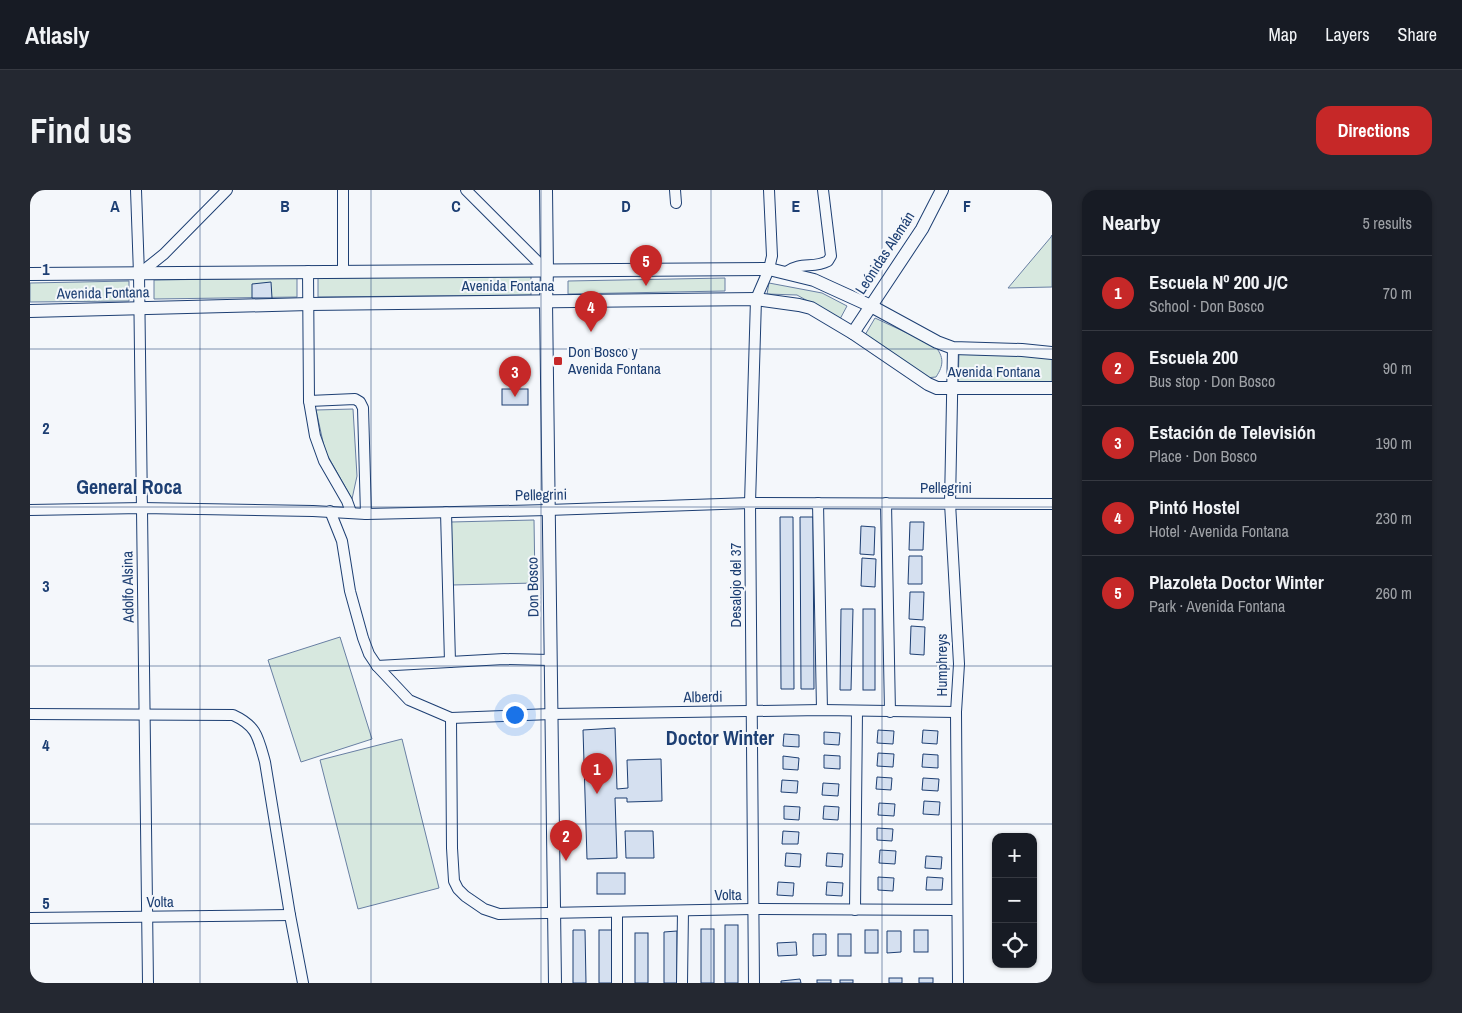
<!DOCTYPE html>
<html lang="en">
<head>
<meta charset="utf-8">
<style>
	:root { --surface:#171b24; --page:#242831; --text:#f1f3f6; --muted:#9ea1a6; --line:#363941; --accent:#c62828 }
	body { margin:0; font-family:"Archivo Narrow",sans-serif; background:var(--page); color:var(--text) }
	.controls { position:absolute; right:15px; bottom:15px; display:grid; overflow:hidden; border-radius:10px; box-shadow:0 1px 4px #0004 }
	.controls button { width:45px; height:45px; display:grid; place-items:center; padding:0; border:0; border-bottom:1px solid var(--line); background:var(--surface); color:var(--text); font:25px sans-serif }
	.you { position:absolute; left:484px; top:524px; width:18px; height:18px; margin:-12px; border:4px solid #fff; border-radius:50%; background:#1a73e8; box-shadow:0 0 0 8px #1a73e833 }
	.badge { display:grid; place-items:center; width:32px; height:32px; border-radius:50%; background:var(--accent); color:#fff; font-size:16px; font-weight:700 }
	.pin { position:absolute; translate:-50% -41px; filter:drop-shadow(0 1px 2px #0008) }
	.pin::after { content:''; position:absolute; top:26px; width:18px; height:15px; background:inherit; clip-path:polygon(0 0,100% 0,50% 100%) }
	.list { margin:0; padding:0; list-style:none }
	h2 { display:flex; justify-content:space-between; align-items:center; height:65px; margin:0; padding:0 20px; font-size:21px }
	h2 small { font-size:16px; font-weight:400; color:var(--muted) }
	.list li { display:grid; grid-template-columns:32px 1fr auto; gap:15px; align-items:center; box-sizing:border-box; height:75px; padding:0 20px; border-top:1px solid var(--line) }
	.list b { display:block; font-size:19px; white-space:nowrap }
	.list p { margin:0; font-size:16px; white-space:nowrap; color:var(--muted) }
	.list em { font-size:16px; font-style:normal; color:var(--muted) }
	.icon { flex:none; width:28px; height:28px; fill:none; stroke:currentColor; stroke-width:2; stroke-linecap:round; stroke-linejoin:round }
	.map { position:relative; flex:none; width:1022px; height:793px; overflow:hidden; border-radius:15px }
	header { display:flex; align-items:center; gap:30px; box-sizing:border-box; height:70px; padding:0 25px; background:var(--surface); border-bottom:1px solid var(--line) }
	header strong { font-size:24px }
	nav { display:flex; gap:28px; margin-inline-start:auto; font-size:18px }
	.intro { display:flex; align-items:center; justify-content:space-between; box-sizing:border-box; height:120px; padding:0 30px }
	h1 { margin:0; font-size:35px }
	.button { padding:12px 22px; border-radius:15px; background:var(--accent); color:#fff; font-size:18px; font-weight:700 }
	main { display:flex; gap:30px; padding:0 30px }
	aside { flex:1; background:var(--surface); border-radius:15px; box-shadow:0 1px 4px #0004 }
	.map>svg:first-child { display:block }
</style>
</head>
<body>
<header>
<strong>Atlasly</strong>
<nav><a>Map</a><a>Layers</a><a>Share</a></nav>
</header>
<div class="intro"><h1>Find us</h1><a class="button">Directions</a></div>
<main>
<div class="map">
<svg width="1022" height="793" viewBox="0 0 1022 793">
	<rect width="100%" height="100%" fill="#f4f7fb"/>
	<!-- green -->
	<g fill="#d7e8df" stroke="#687fa3">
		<polygon points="1022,45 1022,97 978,98 1021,47"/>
		<polygon points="501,86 501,105 288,107 288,88"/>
		<polygon points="267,88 267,107 124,109 124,90"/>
		<polygon points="695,88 695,101 538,104 538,91"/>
		<polygon points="99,91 99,111 0,112 0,93"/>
		<polygon points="739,93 792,103 817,116 810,129 767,105 737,104"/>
		<path d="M845 128 905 156C914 167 914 175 906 187L895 188 835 145Z"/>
		<polygon points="929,164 979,164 1022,168 1022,192 928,192"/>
		<polygon points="323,219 327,286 322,309 295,261 286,220"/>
		<polygon points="504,330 505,393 422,395 421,332"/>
		<polygon points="310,447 342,549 271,572 238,470"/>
		<polygon points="372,549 409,698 328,719 290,570"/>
	</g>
	<!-- building -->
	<g fill="#d5e0f0" stroke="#1d3f73">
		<polygon points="241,92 242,108 222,108 222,94"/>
		<rect x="472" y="199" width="26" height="16"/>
		<polygon points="750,327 763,327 764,499 751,499"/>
		<polygon points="770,327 783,327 784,499 771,499"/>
		<polygon points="880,332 894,332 893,360 879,360"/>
		<polygon points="831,336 845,337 844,365 830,364"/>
		<polygon points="879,366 892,366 892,394 878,394"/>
		<polygon points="832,368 846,369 845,397 831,396"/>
		<polygon points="880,402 894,402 893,430 879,429"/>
		<polygon points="811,419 823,419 821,500 810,500"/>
		<rect x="833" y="419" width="12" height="81"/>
		<polygon points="881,436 895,437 894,465 880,464"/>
		<polygon points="585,538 587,599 598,598 597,570 631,569 632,611 597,612 597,608 585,608 587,668 557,669 553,540"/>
		<polygon points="848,540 864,541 863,554 847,553"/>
		<polygon points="893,540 908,541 907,554 892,553"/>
		<polygon points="794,542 810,543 809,555 794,554"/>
		<polygon points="754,544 769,545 769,557 753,556"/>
		<polygon points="848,563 864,564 863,577 847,576"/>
		<polygon points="893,564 908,565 908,578 892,577"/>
		<polygon points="794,565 810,566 810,579 794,578"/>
		<polygon points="753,566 769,568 768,580 753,579"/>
		<polygon points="847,587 862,588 861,600 846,599"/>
		<polygon points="893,588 909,589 908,601 892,600"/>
		<polygon points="752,590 768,591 767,603 751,602"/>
		<polygon points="793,593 809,594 808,606 792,605"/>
		<polygon points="894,611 910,612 909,625 893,624"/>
		<polygon points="849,613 865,614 864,626 848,625"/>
		<polygon points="754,616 770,617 769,630 754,629"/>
		<polygon points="794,616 809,617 808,630 793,629"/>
		<polygon points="847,638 863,639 862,651 847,650"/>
		<polygon points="595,641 623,641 624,668 596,668"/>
		<polygon points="753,641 769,642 768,654 752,654"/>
		<polygon points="850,660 866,661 865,674 849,673"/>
		<polygon points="756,663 771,664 770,677 755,676"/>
		<polygon points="797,663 813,664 812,677 796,676"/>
		<polygon points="896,666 912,667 911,679 895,678"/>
		<rect x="567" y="683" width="28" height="21"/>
		<polygon points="848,687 864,688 863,701 848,700"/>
		<polygon points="897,687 913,688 912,700 896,700"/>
		<polygon points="748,692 764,693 763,706 747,705"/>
		<polygon points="797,692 813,693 812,706 796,705"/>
		<rect x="695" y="735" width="13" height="58"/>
		<rect x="671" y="739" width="13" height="54"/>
		<polygon points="543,740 555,740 556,793 543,793"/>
		<rect x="569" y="740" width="13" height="53"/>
		<rect x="835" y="740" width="13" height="23"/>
		<rect x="884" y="740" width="14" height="22"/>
		<polygon points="647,741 647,793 634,793 634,742"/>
		<polygon points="857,741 871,741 871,762 857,763"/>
		<rect x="605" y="743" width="13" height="50"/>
		<polygon points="783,744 796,744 796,765 783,766"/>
		<rect x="808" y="744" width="13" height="22"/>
		<polygon points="766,752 767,765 748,766 747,753"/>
		<rect x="859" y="788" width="13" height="5"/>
		<rect x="889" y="788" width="14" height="5"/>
		<polygon points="770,789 771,793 751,793 751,791"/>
		<rect x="787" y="790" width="14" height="3"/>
		<rect x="810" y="790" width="13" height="3"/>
	</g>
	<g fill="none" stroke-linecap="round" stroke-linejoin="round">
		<defs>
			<g id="minor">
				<polyline points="106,0 109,84 118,793"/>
				<polyline points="436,0 517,81"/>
				<polyline points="645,0 646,13"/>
				<polyline points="278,81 279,211 285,246 294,271 317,311 321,322"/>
				<polyline points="313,81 313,0"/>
				<path d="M756 82C771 71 783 79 798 71L801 66 793 0"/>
				<polyline points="109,84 134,64 197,0"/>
				<polyline points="923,158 920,313 929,474 926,522 928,793"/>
				<polyline points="279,211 325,209 330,212 333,218 336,324"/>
				<polyline points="788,313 792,520"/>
				<polyline points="856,313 860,522"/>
				<polyline points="0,320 112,318 283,321 336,324 518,320 720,313 1022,314"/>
				<polyline points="300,321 312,351 320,401 333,448 339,464 347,476 379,510 421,528 521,524 792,520 926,522"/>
				<polyline points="416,322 420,472"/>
				<polyline points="347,476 474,469 520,470"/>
				<path d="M0 524 203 525C227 536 228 547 235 572L260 725 273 793"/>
				<polyline points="421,528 422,658 424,691 428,699 435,706 454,719 469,724 723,719 927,720"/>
				<polyline points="825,720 827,521"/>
				<polyline points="587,722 587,793"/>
				<polyline points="0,728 260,725"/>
				<polyline points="652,793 653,721"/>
				<polyline points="724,793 720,313 726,109 739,79 742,66 739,0"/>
			</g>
			<g id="tertiary">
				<polyline points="516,0 517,81 516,112 525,793"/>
				<polyline points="0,84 739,79 784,90 797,96 841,116 907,152 923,158 992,160 1022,163"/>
				<polyline points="0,121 279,114 726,109 769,115 781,118 823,143 898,194 907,198 1022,198"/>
				<polyline points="823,143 892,39 912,0"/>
			</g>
		</defs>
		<!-- minor casing -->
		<use href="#minor" stroke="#1d3f73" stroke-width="12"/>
		<!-- tertiary casing -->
		<use href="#tertiary" stroke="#1d3f73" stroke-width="14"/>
		<!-- minor -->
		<use href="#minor" stroke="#f4f7fb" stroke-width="10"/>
		<!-- tertiary -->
		<use href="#tertiary" stroke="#f4f7fb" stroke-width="12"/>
	</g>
	<!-- grid -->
	<path fill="none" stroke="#1d3f73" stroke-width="1" stroke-opacity="0.55" d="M170 0V793M341 0V793M511 0V793M681 0V793M852 0V793M0 159H1022M0 317H1022M0 476H1022M0 634H1022"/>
	<!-- markers -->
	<rect fill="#c62828" stroke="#f4f7fb" stroke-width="2" x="523" y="166" width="10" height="10" rx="2.5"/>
	<g text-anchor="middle" stroke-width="4" stroke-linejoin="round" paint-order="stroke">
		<!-- street labels -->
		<g font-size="15" fill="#1d3f73" stroke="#f4f7fb">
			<text transform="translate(855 63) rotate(-57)" y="5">Leónidas Alemán</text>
			<text x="478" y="101">Avenida Fontana</text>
			<text transform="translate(73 103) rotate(-1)" y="5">Avenida Fontana</text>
			<text x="964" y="187">Avenida Fontana</text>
			<text x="916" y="303">Pellegrini</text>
			<text transform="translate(511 305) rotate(-1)" y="5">Pellegrini</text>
			<text transform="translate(706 395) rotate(-90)" y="5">Desalojo del 37</text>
			<text transform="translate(98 397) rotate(-91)" y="5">Adolfo Alsina</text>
			<text transform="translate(503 397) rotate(-91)" y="5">Don Bosco</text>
			<text transform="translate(912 475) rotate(-90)" y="5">Humphreys</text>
			<text transform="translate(673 507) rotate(-1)" y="5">Alberdi</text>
			<text transform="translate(698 705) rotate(-1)" y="5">Volta</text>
			<text transform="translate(130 712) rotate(-1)" y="5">Volta</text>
		</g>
		<!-- poi labels -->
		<g font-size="15" fill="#1d3f73" stroke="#f4f7fb" text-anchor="start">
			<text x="538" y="167">Don Bosco y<tspan x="538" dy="17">Avenida Fontana</tspan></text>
		</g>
		<!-- district labels -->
		<g font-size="20" font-weight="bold" fill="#1d3f73" stroke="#f4f7fb">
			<text x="99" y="304">General Roca</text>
			<text x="690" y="555">Doctor Winter</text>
		</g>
	</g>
	<g font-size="16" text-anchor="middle" font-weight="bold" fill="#1d3f73" stroke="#f4f7fb" stroke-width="4" stroke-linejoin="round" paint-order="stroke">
		<text x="85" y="22">A</text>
		<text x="255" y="22">B</text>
		<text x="426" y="22">C</text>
		<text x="596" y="22">D</text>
		<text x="766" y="22">E</text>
		<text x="937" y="22">F</text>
		<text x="16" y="85">1</text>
		<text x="16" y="244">2</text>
		<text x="16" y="402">3</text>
		<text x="16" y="561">4</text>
		<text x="16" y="719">5</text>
	</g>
</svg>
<div class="controls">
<button>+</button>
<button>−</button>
<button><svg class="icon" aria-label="locate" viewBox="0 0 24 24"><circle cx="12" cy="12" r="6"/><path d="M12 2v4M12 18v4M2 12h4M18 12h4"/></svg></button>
</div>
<div class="you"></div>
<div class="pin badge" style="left:567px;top:604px">1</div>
<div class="pin badge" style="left:536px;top:671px">2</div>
<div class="pin badge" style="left:485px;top:207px">3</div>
<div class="pin badge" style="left:561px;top:142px">4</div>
<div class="pin badge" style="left:616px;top:96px">5</div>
</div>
<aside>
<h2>Nearby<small>5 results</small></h2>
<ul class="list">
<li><span class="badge">1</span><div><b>Escuela Nº 200 J/C</b><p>School · Don Bosco</p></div><em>70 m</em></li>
<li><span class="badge">2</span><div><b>Escuela 200</b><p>Bus stop · Don Bosco</p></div><em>90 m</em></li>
<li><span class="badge">3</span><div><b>Estación de Televisión</b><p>Place · Don Bosco</p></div><em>190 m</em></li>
<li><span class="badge">4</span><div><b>Pintó Hostel</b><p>Hotel · Avenida Fontana</p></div><em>230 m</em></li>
<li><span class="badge">5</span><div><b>Plazoleta Doctor Winter</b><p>Park · Avenida Fontana</p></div><em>260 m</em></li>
</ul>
</aside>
</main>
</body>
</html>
